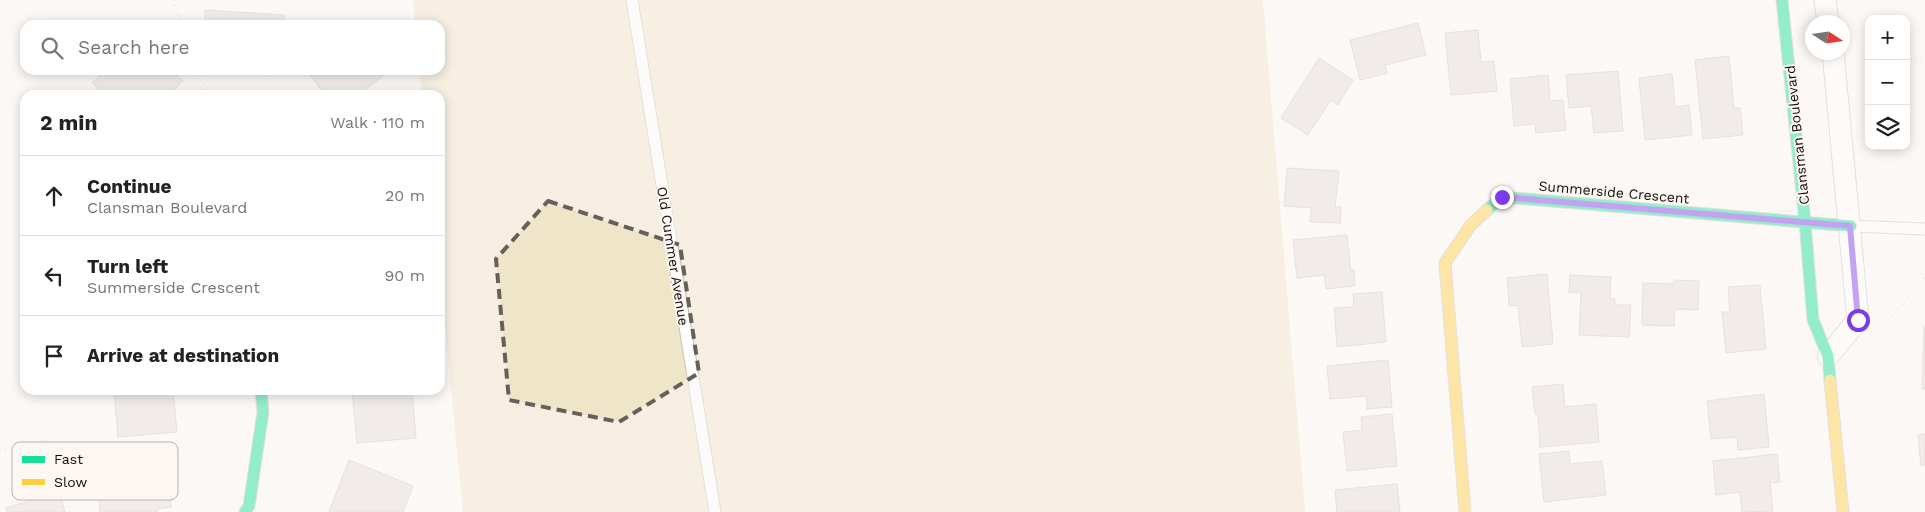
<!DOCTYPE html>
<html lang="en">
<head>
<meta charset="utf-8">
<style>
	:root { --surface:#fff; --page:#f2f2f2; --text:#222; --muted:#767676; --line:#e0e0e0 }
	body { margin:0; font-family:"Work Sans",sans-serif; background:var(--page); color:var(--text) }
	.controls { position:absolute; right:15px; top:15px; display:grid; overflow:hidden; border-radius:10px; box-shadow:0 2px 12px #0003 }
	.controls button { width:45px; height:45px; display:grid; place-items:center; padding:0; border:0; border-bottom:1px solid var(--line); background:var(--surface); color:var(--text); font:25px sans-serif }
	.compass { position:absolute; left:1805px; top:15px; width:45px; height:45px; border-radius:50%; background:var(--surface); box-shadow:0 2px 12px #0003; rotate:102deg }
	.stop { position:absolute; width:15px; height:15px; margin:-11px; border:4px solid #7c3aed; border-radius:50%; background:#fff }
	.stop.end { background:#7c3aed; border-color:#fff; box-shadow:0 1px 5px #0008 }
	.list { margin:0; padding:0; list-style:none }
	h2 { display:flex; justify-content:space-between; align-items:center; height:65px; margin:0; padding:0 20px; font-size:21px }
	h2 small { font-size:16px; font-weight:400; color:var(--muted) }
	.list li { display:grid; grid-template-columns:32px 1fr auto; gap:15px; align-items:center; box-sizing:border-box; height:80px; padding:0 20px; border-top:1px solid var(--line) }
	.list b { display:block; font-size:19px; white-space:nowrap }
	.list p { margin:0; font-size:16px; white-space:nowrap; color:var(--muted) }
	.list em { font-size:16px; font-style:normal; color:var(--muted) }
	.icon { flex:none; width:28px; height:28px; fill:none; stroke:currentColor; stroke-width:2; stroke-linecap:round; stroke-linejoin:round }
	.map { position:relative; flex:none; width:1925px; height:512px; overflow:hidden }
	.search { position:absolute; background:var(--surface); box-shadow:0 2px 12px #0003; left:20px; top:20px; width:425px; height:55px; display:flex; align-items:center; gap:12px; box-sizing:border-box; padding:0 18px; border-radius:15px; color:var(--muted); font-size:19px }
	.panel { position:absolute; background:var(--surface); box-shadow:0 2px 12px #0003; left:20px; top:90px; width:425px; height:305px; border-radius:15px }
	.map>svg:first-child { display:block }
</style>
</head>
<body>
<div class="map">
<svg width="1925" height="512" viewBox="0 0 1925 512">
	<rect width="100%" height="100%" fill="#fbf8f6"/>
	<!-- green -->
	<polygon fill="#efe5c9" points="413,0 1263,0 1305,512 463,512 440,275 440,95 422,95 420,70 440,70 440,25 415,25"/>
	<!-- building -->
	<g fill="#e5dedb" stroke="#cdc5c3">
		<polygon points="205,10 284,15 284,25 205,25"/>
		<polygon points="152,19 158,25 147,25"/>
		<polygon points="1418,23 1426,55 1385,65 1387,73 1360,80 1350,40"/>
		<polygon points="1478,30 1481,62 1494,61 1497,91 1451,95 1445,33"/>
		<polygon points="1729,56 1734,108 1740,108 1743,135 1703,139 1695,60"/>
		<polygon points="1319,58 1353,80 1338,105 1331,100 1308,135 1281,118"/>
		<polygon points="105,70 171,70 183,81 169,95 104,95 92,83"/>
		<polygon points="218,70 270,70 270,75 218,72"/>
		<polygon points="306,70 387,70 388,72 358,95 325,95"/>
		<polygon points="1618,71 1623,131 1594,133 1591,106 1569,108 1566,75"/>
		<polygon points="1672,74 1675,107 1689,105 1692,135 1645,140 1639,78"/>
		<polygon points="1548,75 1550,101 1563,100 1566,130 1536,133 1535,124 1514,126 1510,79"/>
		<polygon points="1287,168 1339,171 1335,207 1341,207 1340,223 1310,222 1311,208 1284,206"/>
		<polygon points="1347,235 1351,271 1354,270 1355,286 1326,289 1324,275 1297,278 1293,240"/>
		<polygon points="1547,274 1553,344 1522,347 1518,305 1509,306 1507,278"/>
		<polygon points="1570,275 1611,277 1610,299 1615,299 1615,305 1631,305 1629,337 1579,335 1581,293 1569,292"/>
		<polygon points="1674,280 1699,281 1698,310 1675,309 1674,326 1642,325 1643,283 1673,284"/>
		<polygon points="1760,285 1766,349 1726,353 1722,312 1730,312 1728,287"/>
		<polygon points="1382,292 1386,342 1337,347 1334,308 1354,307 1353,294"/>
		<polygon points="1924,326 1925,326 1925,389 1922,389"/>
		<polygon points="1388,360 1392,407 1367,409 1366,396 1330,399 1327,366"/>
		<polygon points="1563,384 1565,407 1596,404 1599,442 1540,447 1538,414 1535,414 1532,387"/>
		<polygon points="114,390 173,390 177,432 118,437"/>
		<polygon points="370,390 412,390 416,438 357,443 352,392"/>
		<polygon points="1764,394 1769,447 1738,450 1737,437 1711,439 1707,401"/>
		<polygon points="1392,414 1397,466 1347,471 1343,432 1362,430 1361,417"/>
		<polygon points="1925,434 1925,465 1921,466 1918,435"/>
		<polygon points="1569,451 1570,464 1602,461 1606,495 1544,502 1539,454"/>
		<polygon points="1777,454 1780,482 1770,483 1773,511 1742,512 1740,492 1716,495 1713,461"/>
		<polygon points="349,460 413,486 403,512 329,512"/>
		<polygon points="154,475 155,484 169,483 171,507 158,509 158,512 100,512 97,480"/>
		<polygon points="54,484 56,492 59,491 65,512 7,512 6,508 45,496 42,488"/>
		<polygon points="1397,484 1400,512 1337,512 1335,490"/>
	</g>
	<g fill="none" stroke-linecap="round" stroke-linejoin="round">
		<defs>
			<g id="lane">
				<polyline points="632,0 715,512"/>
				<polyline points="1851,226 1925,229"/>
			</g>
			<g id="street">
				<polyline points="1825,0 1828,22"/>
				<polyline points="1828,356 1858,320 1833,52"/>
			</g>
			<g id="fast">
				<polyline points="1782,0 1805,222 1813,320 1828,356 1830,380"/>
				<polyline points="1487,210 1502,197 1851,226"/>
				<polyline points="245,512 249,506 263,412 261,390"/>
			</g>
			<g id="slow">
				<polyline points="1830,380 1843,512"/>
				<polyline points="1465,512 1445,263 1470,226 1487,210"/>
			</g>
		</defs>
		<!-- lane casing -->
		<use href="#lane" stroke="#c8c2be" stroke-width="13"/>
		<!-- street casing -->
		<use href="#street" stroke="#c8c2be" stroke-width="23"/>
		<!-- fast casing -->
		<use href="#fast" stroke="#c8c2be" stroke-width="13"/>
		<!-- slow casing -->
		<use href="#slow" stroke="#c8c2be" stroke-width="13"/>
		<!-- path -->
		<g stroke="#e2e0df" stroke-width="3" stroke-dasharray="1 4" stroke-linecap="butt">
			<polyline points="173,0 182,25"/>
			<polyline points="1906,59 1925,58"/>
			<polyline points="198,70 207,95"/>
			<polyline points="1892,317 1925,277"/>
			<polyline points="0,451 44,441 70,512"/>
		</g>
		<!-- lane -->
		<use href="#lane" stroke="#fefefe" stroke-width="11"/>
		<!-- street -->
		<use href="#street" stroke="#fefefe" stroke-width="21"/>
		<!-- fast -->
		<use href="#fast" stroke="#16e098" stroke-width="11"/>
		<!-- slow -->
		<use href="#slow" stroke="#ffcf43" stroke-width="11"/>
	</g>
	<g fill="none" stroke-linecap="round" stroke-linejoin="round">
		<!-- route -->
		<polyline stroke="#7c3aed" stroke-width="6" points="1502,197 1850,226 1858,320"/>
	</g>
	<!-- marked area -->
	<path d="M0 0H1925V512H0ZM548 201 680 245 699 373 619 422 509 400 496 259Z" fill="#fbf8f6" fill-opacity=".55" fill-rule="evenodd"/>
	<path fill="none" stroke="#665f5b" stroke-width="4" stroke-dasharray="10 6" stroke-linejoin="round" d="M548 201 680 245 699 373 619 422 509 400 496 259Z"/>
	<g text-anchor="middle" stroke-width="4" stroke-linejoin="round" paint-order="stroke">
		<!-- street labels -->
		<g font-size="14" fill="#150c07" stroke="#fdf7f4">
			<text transform="translate(1797 135) rotate(-96)" y="5">Clansman Boulevard</text>
			<text transform="translate(1614 192) rotate(5)" y="5">Summerside Crescent</text>
			<text transform="translate(673 256) rotate(81)" y="5">Old Cummer Avenue</text>
		</g>
	</g>
	<!-- legend -->
	<rect x="12" y="442" width="166" height="58" rx="8" fill="#fdf7f4" stroke="#b7b0ad" stroke-width="1"/>
	<rect x="22" y="456" width="23" height="7" fill="#16e098"/>
	<rect x="22" y="479" width="23" height="6" fill="#ffcf43"/>
	<g font-size="14" fill="#150c07">
		<text x="54" y="464">Fast</text>
		<text x="54" y="487">Slow</text>
	</g>
</svg>
<div class="controls">
<button>+</button>
<button>−</button>
<button><svg class="icon" aria-label="layers" viewBox="0 0 24 24"><path d="M12 4l9 5-9 5-9-5zM3 14l9 5 9-5"/></svg></button>
</div>
<svg class="compass" viewBox="-18 -18 36 36"><path d="M0-13l5 13h-10z" fill="#e53935"/><path d="M0 13l5-13h-10z" fill="#767676"/></svg>
<div class="stop" style="left:1858px;top:320px"></div>
<div class="stop end" style="left:1502px;top:197px"></div>
<div class="search"><svg class="icon" aria-label="search" viewBox="0 0 24 24"><circle cx="10" cy="10" r="6"/><path d="M15 15l6 6"/></svg>Search here</div>
<section class="panel">
<h2>2 min<small>Walk · 110 m</small></h2>
<ul class="list">
<li><svg class="icon" aria-label="ahead" viewBox="0 0 24 24"><path d="M12 20V5M6 11l6-6 6 6"/></svg><div><b>Continue</b><p>Clansman Boulevard</p></div><em>20 m</em></li>
<li><svg class="icon" aria-label="left" viewBox="0 0 24 24"><path d="M17 20v-9H6M10 6l-5 5 5 5"/></svg><div><b>Turn left</b><p>Summerside Crescent</p></div><em>90 m</em></li>
<li><svg class="icon" aria-label="arrive" viewBox="0 0 24 24"><path d="M6 21V4h12l-3 4 3 4H6"/></svg><div><b>Arrive at destination</b></div></li>
</ul>
</section>
</div>
</body>
</html>
